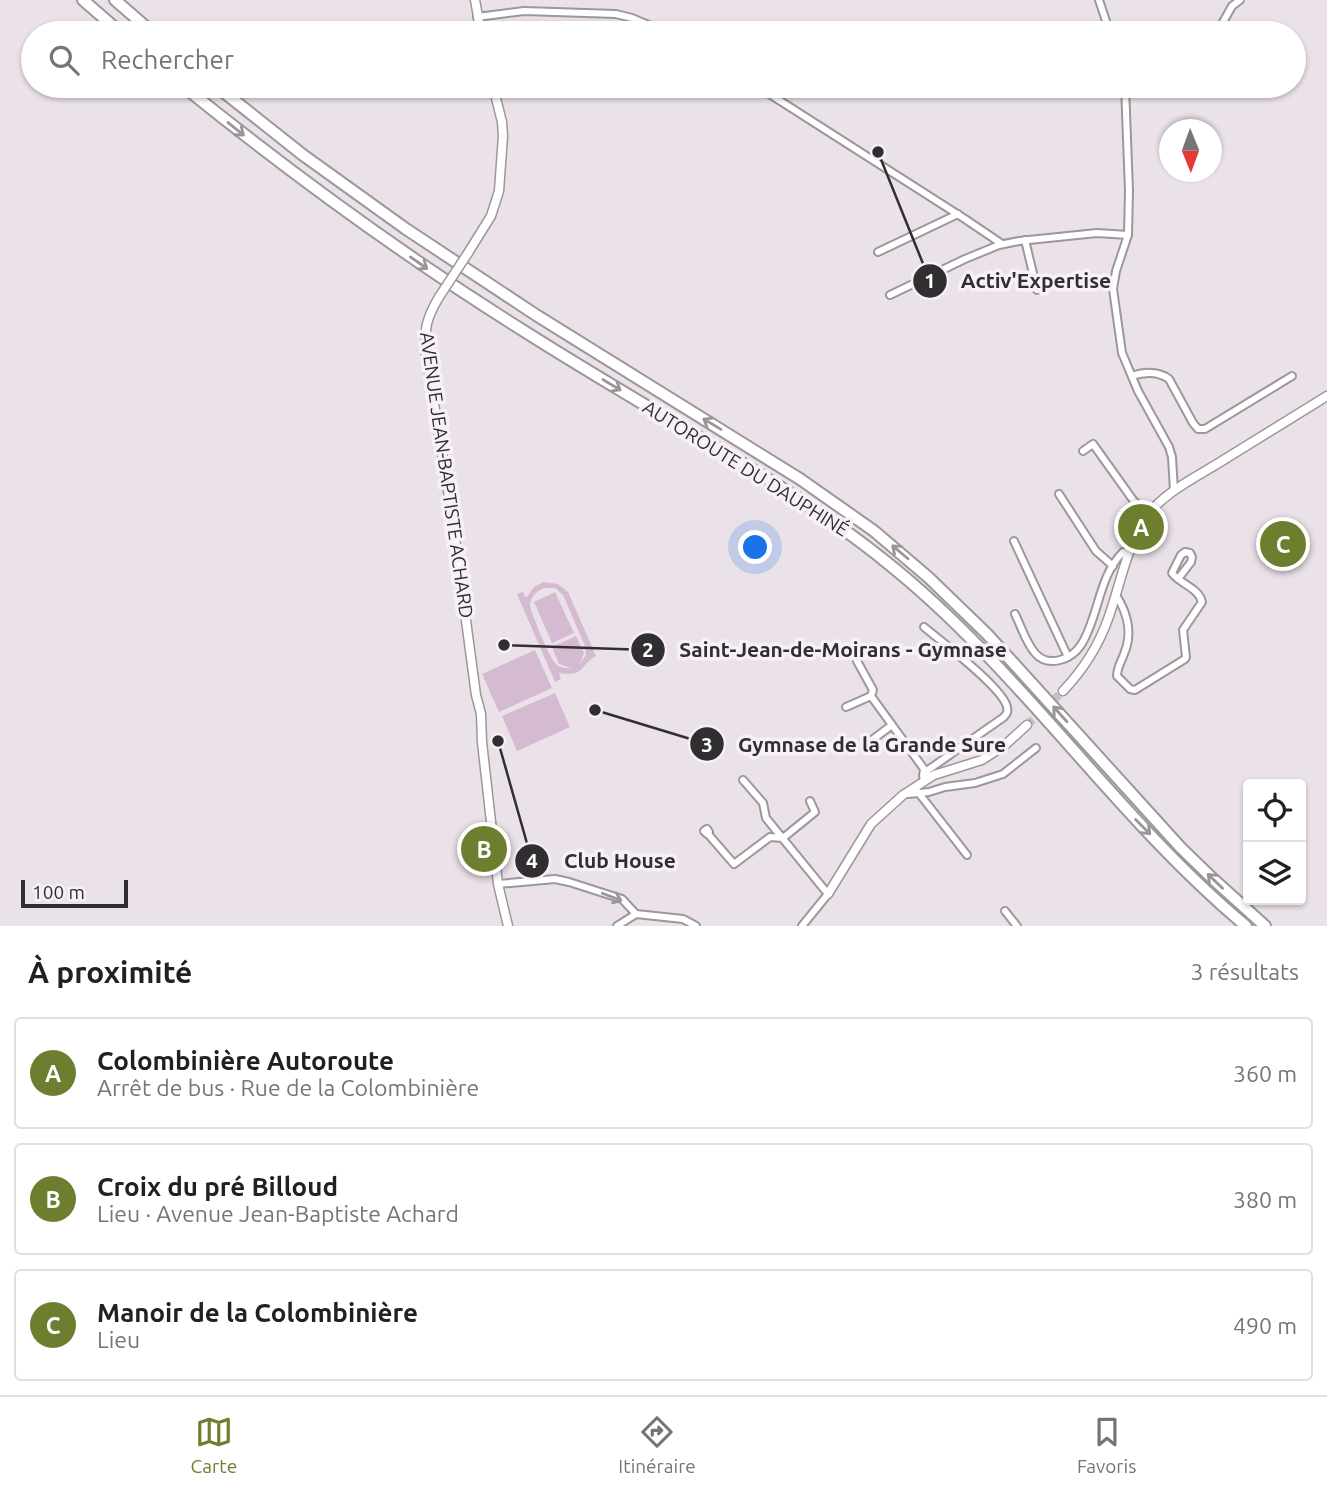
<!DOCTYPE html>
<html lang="fr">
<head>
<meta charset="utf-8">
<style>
	:root { --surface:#fff; --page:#f6f6f6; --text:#202124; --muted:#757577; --line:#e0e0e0; --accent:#6d7e2e }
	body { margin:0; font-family:Ubuntu,sans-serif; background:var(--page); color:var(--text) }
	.controls { position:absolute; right:21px; bottom:21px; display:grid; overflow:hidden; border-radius:7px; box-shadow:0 2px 5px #0004 }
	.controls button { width:63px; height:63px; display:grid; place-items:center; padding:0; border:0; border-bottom:2px solid var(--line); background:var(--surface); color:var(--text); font:35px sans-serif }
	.compass { position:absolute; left:1159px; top:119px; width:63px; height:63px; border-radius:50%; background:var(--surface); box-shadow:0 2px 5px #0004; rotate:179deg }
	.scale { position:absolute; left:21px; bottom:18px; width:107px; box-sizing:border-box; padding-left:7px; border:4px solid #312e31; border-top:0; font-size:19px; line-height:24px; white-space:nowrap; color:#312e31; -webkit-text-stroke:5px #f8f0f7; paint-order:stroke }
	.you { position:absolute; left:756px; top:548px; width:24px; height:24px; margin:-18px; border:5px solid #fff; border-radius:50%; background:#1a73e8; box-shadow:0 0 0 10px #1a73e833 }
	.badge { display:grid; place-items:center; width:46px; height:46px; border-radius:50%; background:var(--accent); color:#fff; font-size:23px; font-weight:700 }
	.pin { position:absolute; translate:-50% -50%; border:4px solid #fff; box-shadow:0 2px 7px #0006 }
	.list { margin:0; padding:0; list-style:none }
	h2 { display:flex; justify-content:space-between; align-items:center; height:91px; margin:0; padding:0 28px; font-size:30px }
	h2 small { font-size:23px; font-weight:400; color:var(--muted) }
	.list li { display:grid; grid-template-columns:46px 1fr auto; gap:21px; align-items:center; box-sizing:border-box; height:112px; margin:0 14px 14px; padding:0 14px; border:2px solid var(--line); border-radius:7px }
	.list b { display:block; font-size:26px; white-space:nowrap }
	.list p { margin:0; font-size:23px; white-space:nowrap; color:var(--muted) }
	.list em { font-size:23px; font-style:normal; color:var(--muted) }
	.icon { flex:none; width:38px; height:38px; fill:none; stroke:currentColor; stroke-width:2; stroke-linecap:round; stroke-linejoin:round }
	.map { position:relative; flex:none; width:1327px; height:926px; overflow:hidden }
	.search { position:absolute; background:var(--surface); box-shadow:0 2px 5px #0004; left:21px; right:21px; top:21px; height:77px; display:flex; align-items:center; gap:18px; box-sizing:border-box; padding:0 24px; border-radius:38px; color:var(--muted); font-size:26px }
	.sheet { height:469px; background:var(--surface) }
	nav { display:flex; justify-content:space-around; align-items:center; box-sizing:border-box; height:98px; border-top:2px solid var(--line); background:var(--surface); font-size:19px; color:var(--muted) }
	nav a { display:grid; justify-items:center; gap:4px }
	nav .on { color:var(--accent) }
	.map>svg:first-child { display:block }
</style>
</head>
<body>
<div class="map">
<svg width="1327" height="926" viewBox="0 0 1327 926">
	<rect width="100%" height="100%" fill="#ebe2e9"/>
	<!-- green -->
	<g fill="#d5bbd1" fill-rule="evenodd">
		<path d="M543 582 558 584 568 592 596 656C580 664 585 678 559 673L561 679 555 682 517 594 523 592 526 598 534 587ZM544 588H555L563 595 585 646 586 655 580 664 584 653 576 636 552 647 559 664 571 668C565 668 559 668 555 663 550 658 530 611 530 605 531 596 537 591 544 588Z"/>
		<polygon points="555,592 574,633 552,643 534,602"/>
		<polygon points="535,650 552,688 499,712 482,674"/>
		<polygon points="555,693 570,727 517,751 502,716"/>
	</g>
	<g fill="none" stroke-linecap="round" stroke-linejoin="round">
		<!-- tertiary-tunnel -->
		<polyline stroke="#c6bec4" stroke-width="8" stroke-dasharray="8 4" stroke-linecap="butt" points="1027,725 1063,691"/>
		<defs>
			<g id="minor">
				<polyline points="1099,0 1110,33"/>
				<polyline points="477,17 524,11 616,14 632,18 668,33"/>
				<polyline points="1217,33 1232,6 1240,0"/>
				<polyline points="757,86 965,219 1002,244"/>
				<polyline points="1125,86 1129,191 1128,235 1116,271 1113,289 1122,353 1138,391 1169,447 1172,457 1174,491"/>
				<polyline points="1025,240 1037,290"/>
				<polyline points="878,252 958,214"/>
				<polyline points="890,295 965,259 999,245 1019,241 1097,233 1128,235"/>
				<path d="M1132 376C1144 372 1158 371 1169 379L1193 423 1198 429H1205L1292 376"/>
				<polyline points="1083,451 1093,444 1133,500 1148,515"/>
				<polyline points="1059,494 1096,551 1113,566"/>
				<polyline points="1014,541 1068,657"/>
				<path d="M1116 595C1128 614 1133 633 1124 654 1121 662 1117 668 1117 676L1130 689 1135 690 1185 659 1186 657 1183 630 1202 602C1199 588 1180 584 1172 573L1181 555 1185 552 1190 553 1192 557 1191 562 1178 579"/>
				<path d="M1015 614C1021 626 1026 643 1035 653 1048 668 1071 660 1081 645 1099 617 1098 577 1123 552H1129"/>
				<polyline points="857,661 873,690 871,696"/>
				<polyline points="846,707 871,696 924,769 923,776"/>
				<polyline points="866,740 872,740 892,725"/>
				<polyline points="743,780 763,803 766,818 828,894 802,926"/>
				<path d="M922 782 928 770 1004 717C1007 713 1008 713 1007 707 1003 688 941 641 924 627"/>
				<polyline points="918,792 967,855"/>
				<polyline points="908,794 929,792 945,787 975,783 1003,774 1036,748"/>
				<polygon points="707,829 709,832 707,834 704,831"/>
				<polyline points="708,834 734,864 770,837 783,838 815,812 810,801"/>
				<polyline points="498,884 555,879 569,882 622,899 636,914"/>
				<polyline points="1005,911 1017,926"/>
				<polyline points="636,914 683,919 696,926"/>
				<polyline points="617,926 636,914"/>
			</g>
			<g id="tertiary">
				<polyline points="475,0 481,33"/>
				<polyline points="468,253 491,216 499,191 503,136 502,122 493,86"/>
				<path d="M439 297C426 319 424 329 426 354L451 509 476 695 481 714 482 742 498 884 508 926"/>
				<path d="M1063 691C1083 670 1098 647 1108 619 1120 586 1126 549 1145 519 1160 495 1194 478 1217 464 1254 441 1290 419 1327 396"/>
				<polyline points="828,894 871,824 903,795 934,775 982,760 1005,745 1027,725"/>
			</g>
			<g id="motorway">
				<polyline points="83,0 121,33"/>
				<polyline points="115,0 153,33"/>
				<path d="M183 86C293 175 407 258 527 333 595 376 664 416 732 457 785 489 837 522 885 561 1020 668 1114 816 1246 926"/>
				<polyline points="216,86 303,155 406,229 536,315 800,479 874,531 928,577 987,634 1181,848 1213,879 1265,926"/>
			</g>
		</defs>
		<!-- minor casing -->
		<use href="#minor" stroke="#9d969c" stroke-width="10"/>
		<!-- tertiary casing -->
		<use href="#tertiary" stroke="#9d969c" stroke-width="11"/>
		<!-- motorway casing -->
		<use href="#motorway" stroke="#9d969c" stroke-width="14"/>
		<!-- minor -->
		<use href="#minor" stroke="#fff" stroke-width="6"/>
		<!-- tertiary -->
		<use href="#tertiary" stroke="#fff" stroke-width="8"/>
		<!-- motorway -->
		<use href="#motorway" stroke="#fff" stroke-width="10"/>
		<defs>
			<polyline id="tertiary-bridge" points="439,297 468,253"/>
		</defs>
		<!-- tertiary-bridge casing -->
		<use href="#tertiary-bridge" stroke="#9d969c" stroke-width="11" stroke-linecap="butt"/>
		<!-- tertiary-bridge -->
		<use href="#tertiary-bridge" stroke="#fff" stroke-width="8"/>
	</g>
	<!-- one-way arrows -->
	<defs><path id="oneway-shaft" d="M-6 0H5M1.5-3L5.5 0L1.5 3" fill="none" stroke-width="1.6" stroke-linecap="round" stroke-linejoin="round" transform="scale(1.75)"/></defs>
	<g stroke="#989698">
		<use href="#oneway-shaft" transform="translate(236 129) rotate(39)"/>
		<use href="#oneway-shaft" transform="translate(419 263) rotate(35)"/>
		<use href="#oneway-shaft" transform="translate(612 385) rotate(31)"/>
		<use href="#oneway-shaft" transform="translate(712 424) rotate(-149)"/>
		<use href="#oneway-shaft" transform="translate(900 552) rotate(-140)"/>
		<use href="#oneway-shaft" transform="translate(1060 714) rotate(-132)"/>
		<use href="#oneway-shaft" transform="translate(1143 827) rotate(45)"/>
		<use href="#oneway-shaft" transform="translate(1215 881) rotate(-136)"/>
		<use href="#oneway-shaft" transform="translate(612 897) rotate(21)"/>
	</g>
	<g text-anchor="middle" stroke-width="7" stroke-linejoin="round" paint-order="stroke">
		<!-- street labels -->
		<g font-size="19" fill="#312e31" stroke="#f8f0f7">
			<text transform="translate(746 468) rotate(32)" y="7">AUTOROUTE DU DAUPHINÉ</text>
			<text transform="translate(447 475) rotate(82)" y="7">AVENUE JEAN-BAPTISTE ACHARD</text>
		</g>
	</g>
	<!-- callouts -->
	<path fill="none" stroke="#312e31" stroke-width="2.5" d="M878 152L930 281M504 645L648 650M595 710L707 744M498 741L532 861"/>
	<g fill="#312e31" stroke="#f8f0f7" stroke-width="2.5">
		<circle cx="878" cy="152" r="7"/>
		<circle cx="504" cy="645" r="7"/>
		<circle cx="595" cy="710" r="7"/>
		<circle cx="498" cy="741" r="7"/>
		<circle cx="930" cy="281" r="18"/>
		<circle cx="648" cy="650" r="18"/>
		<circle cx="707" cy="744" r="18"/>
		<circle cx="532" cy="861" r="18"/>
	</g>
	<g font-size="21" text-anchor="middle" font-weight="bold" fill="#fff">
		<text x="930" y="288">1</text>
		<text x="648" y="657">2</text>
		<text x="707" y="752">3</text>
		<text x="532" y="868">4</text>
	</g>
	<g font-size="21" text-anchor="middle" font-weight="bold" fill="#312e31" stroke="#f8f0f7" stroke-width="7" stroke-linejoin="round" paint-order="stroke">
		<text x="1036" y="288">Activ'Expertise</text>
		<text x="843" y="657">Saint-Jean-de-Moirans - Gymnase</text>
		<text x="872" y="752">Gymnase de la Grande Sure</text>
		<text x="620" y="868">Club House</text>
	</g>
</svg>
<div class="controls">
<button><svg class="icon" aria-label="locate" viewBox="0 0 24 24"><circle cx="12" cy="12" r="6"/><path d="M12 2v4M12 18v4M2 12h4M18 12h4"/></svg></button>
<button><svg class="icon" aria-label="layers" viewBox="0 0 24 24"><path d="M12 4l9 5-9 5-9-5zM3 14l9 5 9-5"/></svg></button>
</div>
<svg class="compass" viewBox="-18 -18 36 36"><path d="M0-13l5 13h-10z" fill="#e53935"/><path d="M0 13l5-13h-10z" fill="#757577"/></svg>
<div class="scale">100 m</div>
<div class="you"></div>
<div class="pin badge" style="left:1141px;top:527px">A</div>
<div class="pin badge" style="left:484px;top:849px">B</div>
<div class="pin badge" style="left:1283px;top:544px">C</div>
<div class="search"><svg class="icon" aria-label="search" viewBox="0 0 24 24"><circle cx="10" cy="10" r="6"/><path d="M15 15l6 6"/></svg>Rechercher</div>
</div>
<section class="sheet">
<h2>À proximité<small>3 résultats</small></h2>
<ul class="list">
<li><span class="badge">A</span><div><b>Colombinière Autoroute</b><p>Arrêt de bus · Rue de la Colombinière</p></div><em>360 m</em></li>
<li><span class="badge">B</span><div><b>Croix du pré Billoud</b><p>Lieu · Avenue Jean-Baptiste Achard</p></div><em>380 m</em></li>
<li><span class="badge">C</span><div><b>Manoir de la Colombinière</b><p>Lieu</p></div><em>490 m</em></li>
</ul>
</section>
<nav>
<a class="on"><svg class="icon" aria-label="map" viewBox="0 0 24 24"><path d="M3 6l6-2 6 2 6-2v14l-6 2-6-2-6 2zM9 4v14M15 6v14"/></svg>Carte</a>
<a><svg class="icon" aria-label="directions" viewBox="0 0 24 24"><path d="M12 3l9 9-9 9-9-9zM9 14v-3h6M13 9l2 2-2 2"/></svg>Itinéraire</a>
<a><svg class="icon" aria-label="saved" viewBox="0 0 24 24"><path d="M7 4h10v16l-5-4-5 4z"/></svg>Favoris</a>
</nav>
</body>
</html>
